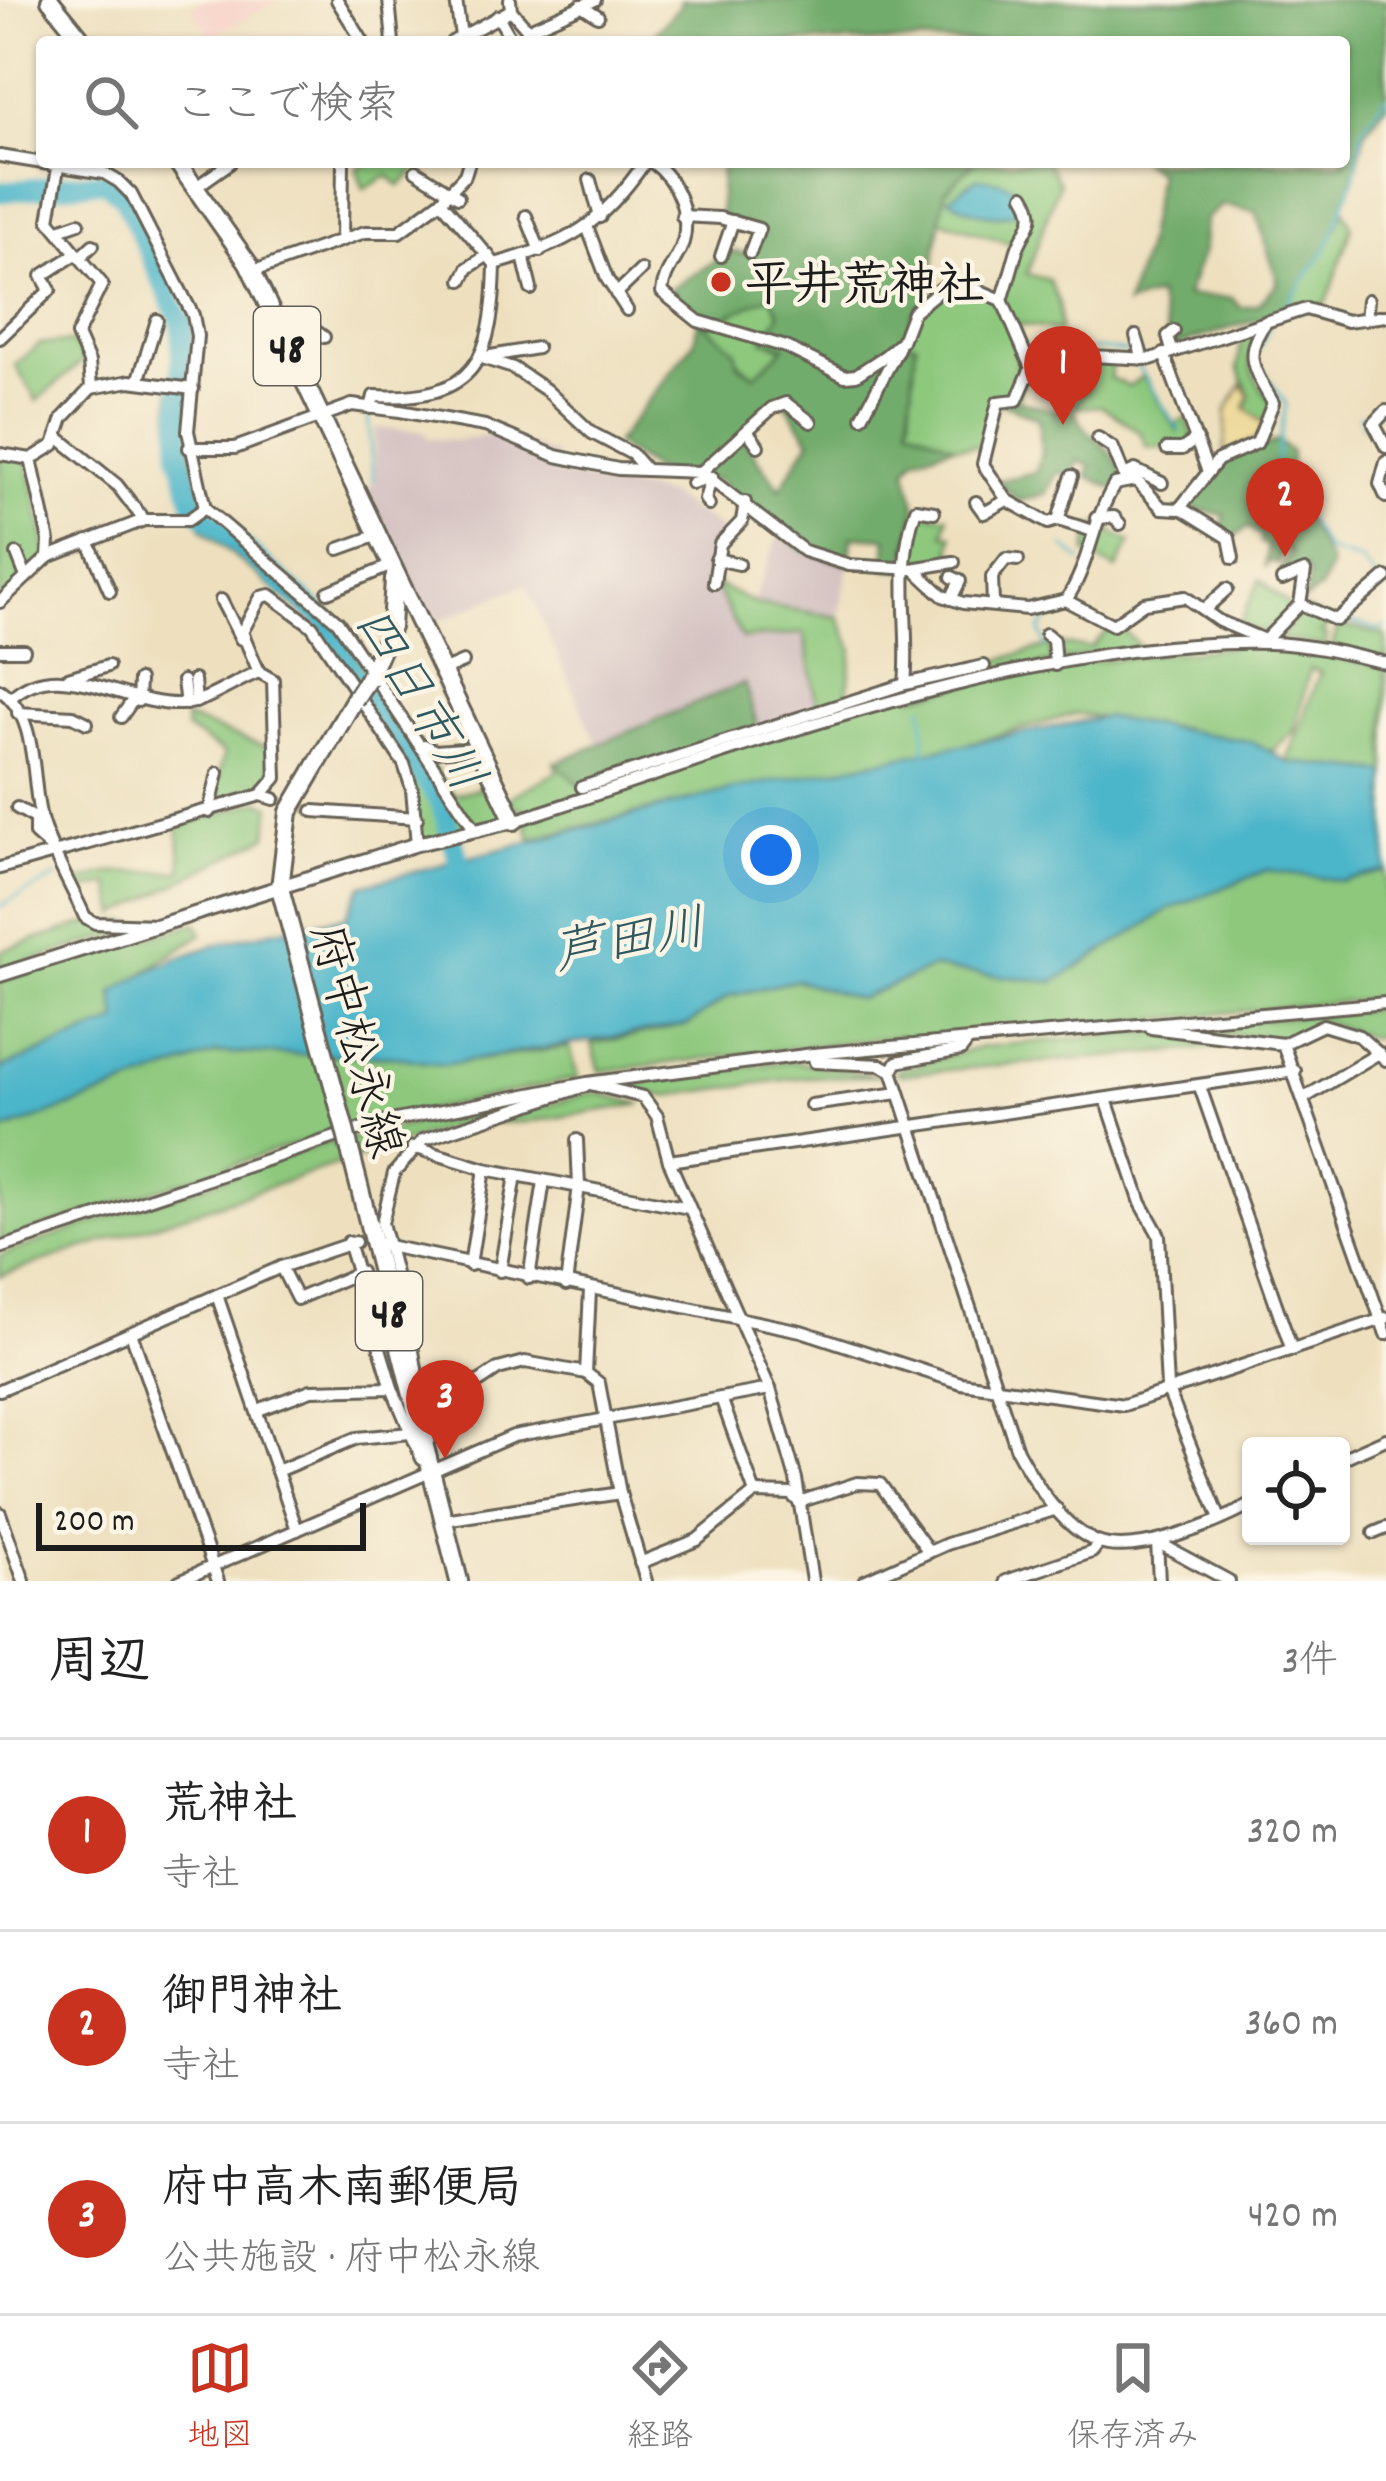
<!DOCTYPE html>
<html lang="ja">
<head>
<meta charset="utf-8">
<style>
	:root { --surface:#fff; --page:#f2f2f2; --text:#222; --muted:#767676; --line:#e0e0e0; --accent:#c8321e }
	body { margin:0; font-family:Dekko,"Klee One",sans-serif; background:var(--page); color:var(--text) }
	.controls { position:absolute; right:36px; bottom:36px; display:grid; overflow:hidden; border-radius:12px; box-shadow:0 3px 9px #0004 }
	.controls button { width:108px; height:108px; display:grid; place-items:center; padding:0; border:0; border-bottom:3px solid var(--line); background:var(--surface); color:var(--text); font:60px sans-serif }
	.scale { position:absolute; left:36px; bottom:30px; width:330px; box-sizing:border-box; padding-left:12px; border:6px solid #1c1c1c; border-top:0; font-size:33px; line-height:42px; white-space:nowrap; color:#1c1c1c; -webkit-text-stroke:9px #fcf5e5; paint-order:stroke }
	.you { position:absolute; left:771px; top:855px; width:42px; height:42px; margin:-30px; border:9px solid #fff; border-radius:50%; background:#1a73e8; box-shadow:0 0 0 18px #1a73e833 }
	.badge { display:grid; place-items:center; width:78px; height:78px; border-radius:50%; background:var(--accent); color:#fff; font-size:39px; font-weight:700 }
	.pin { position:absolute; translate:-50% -99px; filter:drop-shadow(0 3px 6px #0008) }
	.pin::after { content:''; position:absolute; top:63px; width:42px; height:36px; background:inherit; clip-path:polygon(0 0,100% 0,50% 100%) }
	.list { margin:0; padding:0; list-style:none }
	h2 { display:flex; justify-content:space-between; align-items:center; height:156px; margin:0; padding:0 48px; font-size:51px }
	h2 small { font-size:39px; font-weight:400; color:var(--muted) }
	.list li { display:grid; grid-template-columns:78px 1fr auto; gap:36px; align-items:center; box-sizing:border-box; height:192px; padding:0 48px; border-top:3px solid var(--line) }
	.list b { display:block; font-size:45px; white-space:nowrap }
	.list p { margin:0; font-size:39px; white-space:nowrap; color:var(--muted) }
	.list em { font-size:39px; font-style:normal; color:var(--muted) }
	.icon { flex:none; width:66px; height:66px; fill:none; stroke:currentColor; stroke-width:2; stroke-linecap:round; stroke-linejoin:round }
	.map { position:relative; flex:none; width:1386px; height:1581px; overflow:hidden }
	.search { position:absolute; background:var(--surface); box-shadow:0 3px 9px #0004; left:36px; right:36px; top:36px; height:132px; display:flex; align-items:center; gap:30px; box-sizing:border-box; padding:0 42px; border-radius:12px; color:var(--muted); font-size:45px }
	.sheet { height:732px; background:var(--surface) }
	nav { display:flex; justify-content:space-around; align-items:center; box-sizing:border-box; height:168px; border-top:3px solid var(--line); background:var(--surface); font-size:33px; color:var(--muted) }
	nav a { display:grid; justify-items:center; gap:6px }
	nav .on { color:var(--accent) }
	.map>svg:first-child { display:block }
</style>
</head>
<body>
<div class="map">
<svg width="1386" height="1581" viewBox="0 0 1386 1581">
	<rect width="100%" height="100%" fill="#fcf5e5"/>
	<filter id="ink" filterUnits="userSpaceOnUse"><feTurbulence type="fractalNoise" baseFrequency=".00833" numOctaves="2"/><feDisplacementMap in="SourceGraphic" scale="24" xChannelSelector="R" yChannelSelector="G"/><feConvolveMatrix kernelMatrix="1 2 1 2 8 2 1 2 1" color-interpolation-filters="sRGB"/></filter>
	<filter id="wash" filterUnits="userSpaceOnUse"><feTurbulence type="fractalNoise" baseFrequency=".004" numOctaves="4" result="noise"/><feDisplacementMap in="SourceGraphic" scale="48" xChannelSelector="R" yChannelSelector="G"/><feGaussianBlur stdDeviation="2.7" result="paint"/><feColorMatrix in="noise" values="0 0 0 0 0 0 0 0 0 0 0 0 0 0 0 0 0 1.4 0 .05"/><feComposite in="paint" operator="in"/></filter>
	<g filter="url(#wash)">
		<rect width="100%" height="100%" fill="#eee0bf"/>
		<!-- built -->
		<polygon fill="#f7d1c8" points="200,0 277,0 212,37 192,9"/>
		<!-- industrial -->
		<g fill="#d2bfc0">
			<polygon points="375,428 424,431 428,438 454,441 502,433 556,456 550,473 668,495 729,534 720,544 714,583 744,641 804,633 819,712 759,730 743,684 598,745 525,584 427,627 364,494 375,481"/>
			<polygon points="780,531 849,565 839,617 753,603"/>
		</g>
		<!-- green -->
		<g fill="#8dc87d" stroke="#54724c" stroke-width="3">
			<polygon points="367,162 424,162 400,186 388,176 364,189 357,170"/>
			<polygon points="975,162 1047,162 1059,183 1027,274 1049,280 1059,303 1060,331 1016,324 1031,368 1017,400 997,403 986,447 954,446 909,425 916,344 902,341 929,295 973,288 1002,299 1017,246 940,220 945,191"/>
			<polygon points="1344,210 1352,227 1328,299 1320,308 1281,312 1327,248"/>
			<path d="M770 296 780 314 786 347 756 375C733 362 720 338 700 320L711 323Z"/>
			<path d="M193 317 188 431 205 508 329 616 454 795 488 785 506 823 417 844 404 764 318 626 204 531C176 487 167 434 171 383 172 362 178 347 175 325Z"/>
			<path d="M1260 326C1238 358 1253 374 1272 404L1265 424 1246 409 1250 396 1238 368 1242 331Z"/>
			<polygon points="74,342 84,360 37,401 15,365 40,344"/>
			<polygon points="1104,358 1112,359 1110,378 1129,386 1143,376 1177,430 1177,423 1187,417 1194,439 1176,448 1146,447 1141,433 1102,406 1074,408 1088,390 1090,362"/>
			<polygon points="0,454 15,454 29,465 48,557 0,601"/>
			<polygon points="919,513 948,516 944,534 953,535 951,550 960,557 914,564 910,548"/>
			<polygon points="1110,517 1112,532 1131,542 1116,570 1086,553 1090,530"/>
			<polygon points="1260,579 1293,610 1266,634 1239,625"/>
			<polygon points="714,583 753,603 839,617 853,649 846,702 911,685 913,697 1055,665 1267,643 1386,667 1386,772 1287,762 1320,672 1310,669 1294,731 1272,751 1177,728 1075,714 919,757 732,790 531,839 522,808 513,806 508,798 557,772 555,763 582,787 819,712 804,633 742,639"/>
			<polygon points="1303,608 1331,621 1321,633 1327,636 1325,646 1279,639"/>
			<polygon points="1338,625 1386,635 1386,659 1332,647"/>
			<polygon points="1121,628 1140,647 1060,660 1059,644 1091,648 1108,630"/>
			<path d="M1050 646 1052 662 918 693 916 687C964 675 1002 656 1050 646Z"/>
			<polygon points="185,718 269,748 271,776 259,792 211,810 224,753 186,729"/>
			<polygon points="259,801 271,805 267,836 117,915 110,884 74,892 71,884 106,873 182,871 178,826"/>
			<polygon points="1267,870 1342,881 1386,871 1386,998 908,1042 900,1036 600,1071 592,1044 687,1025 729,996 796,980 859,999 932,968 1054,982 1172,908"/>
			<polygon points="127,922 144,927 0,970 0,951 85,924"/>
			<polygon points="197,923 202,934 114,993 118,1021 0,1069 0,981"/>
			<polygon points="1386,1008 1386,1034 1370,1038 1323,1021 1284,1039 1161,1029"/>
			<path d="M1140 1032 1255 1043C1137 1057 1019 1062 900 1075L896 1071 981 1047Z"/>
			<polygon points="570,1047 578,1078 341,1129 0,1242 0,1132 217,1053 391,1056 442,1065"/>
			<polygon points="789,1061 883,1076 805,1077 665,1096 610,1084"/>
			<polygon points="593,1092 642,1104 528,1122 487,1123"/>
			<polygon points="544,1096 0,1276 0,1255 322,1144"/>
		</g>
		<!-- forest -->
		<g fill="#72ac6c" stroke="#476444" stroke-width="3" fill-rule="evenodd">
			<path d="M679 0H1386V105L1365 131 1354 179 1327 248 1281 312 1171 347 1157 295 1126 305 1144 251 1158 173 1143 162H1344V42H647L681 5ZM1223 205 1256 212 1278 283 1258 305 1241 308 1232 298 1186 296 1203 251 1205 219Z"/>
			<path d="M721 162H975L945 191 929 295 913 313 903 341 916 343 909 425 954 446 915 457 907 469 916 509 903 570 885 568 887 538 852 536 849 565 804 551 717 480 654 470 615 444 694 342 698 321 670 289 729 252 750 253 758 229 720 218ZM770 296 780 314 763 340 785 347 755 375 738 364 736 350 701 322 711 323ZM782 398 810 440 780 489 741 436Z"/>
			<path d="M1090 362 1088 389 1074 410C1089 443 1109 438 1126 480L1112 488 1087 476 1091 466 1078 461 1072 476 1058 472 1046 494 1019 501 997 481 1036 472 1041 451 1038 418 998 402 1017 400 1057 411 1061 400 1052 378Z"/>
			<polygon points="1277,441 1291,452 1289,490 1331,565 1321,588 1304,601 1310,575 1305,567 1287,574 1281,568 1291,553 1284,548 1277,564 1270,560 1265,568 1268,546 1260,542 1262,537 1248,527 1234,537 1221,528 1225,515 1196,510 1191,503 1225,459"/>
			<polygon points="744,683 759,730 582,787 555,763"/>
		</g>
		<!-- sand -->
		<polygon fill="#eeda9e" stroke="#857b5d" stroke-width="3" points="1242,384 1249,396 1245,408 1265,424 1258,438 1224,454 1227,409"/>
		<!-- water -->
		<g fill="#4cb5c9" stroke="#346872" stroke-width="3">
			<path d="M977 178C999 180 1015 181 1024 203L1020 211C997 220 968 213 949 198Z"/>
			<path d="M1105 717 1253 742 1288 762 1386 772V871L1342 881 1267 870 1172 908 1054 982 932 968 859 999 796 980 729 996 687 1025 442 1065 391 1056 217 1053 0 1132V1069L118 1021 113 993C177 947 268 930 346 917L362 885 734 789Z"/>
		</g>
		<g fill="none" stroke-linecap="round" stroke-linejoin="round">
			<!-- stream -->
			<g stroke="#4cb5c9" stroke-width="3">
				<polyline points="1285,306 1327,248 1355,176 1362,130 1386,96"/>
				<polyline points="1092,349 1129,352"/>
				<polyline points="1258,351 1270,326"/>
				<polyline points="1137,365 1179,430"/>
				<polyline points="1260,365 1286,404 1275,468 1327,551 1361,561 1375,579"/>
				<polyline points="368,411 373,480"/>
				<polyline points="1359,416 1379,411"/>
				<polyline points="1360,422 1372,432"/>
				<polyline points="1064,546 1081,561"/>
				<polyline points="1342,620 1381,630 1386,626"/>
				<polyline points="1046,646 1040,631 1050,613"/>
				<polyline points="923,706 925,758"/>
				<polyline points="0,906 58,876"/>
			</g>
			<!-- river -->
			<polyline stroke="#4cb5c9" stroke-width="21" points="0,192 104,181 123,196 182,325 179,453 195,507 327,621 351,671 441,803 466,884"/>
		</g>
	</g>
	<g filter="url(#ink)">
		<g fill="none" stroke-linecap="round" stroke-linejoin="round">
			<!-- minor-tunnel -->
			<polyline stroke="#c4b99e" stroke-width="10" stroke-dasharray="10 5" stroke-linecap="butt" points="274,799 313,811"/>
			<defs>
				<g id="minor">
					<polyline points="337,0 363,42"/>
					<polyline points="389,0 393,42"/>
					<polyline points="456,0 461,36"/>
					<polyline points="510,0 511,10 538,42"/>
					<polyline points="581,5 598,16"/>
					<polyline points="498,16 509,36"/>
					<polyline points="529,29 595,0"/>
					<polyline points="452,42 511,10"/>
					<polyline points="0,156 104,173 119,182 131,194 193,315 197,336 188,431 205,508 338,622 476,831"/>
					<path d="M652 162C677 180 693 217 681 248 674 264 664 273 662 292L698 321 786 347 845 376 856 375 885 356 902 341 913 312 942 288H973L1002 300 1031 368 1050 375 1090 356 1151 359 1306 309 1347 321 1386 316"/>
					<polyline points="416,171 458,197"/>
					<polyline points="590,180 600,217"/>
					<polyline points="196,187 230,163"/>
					<polyline points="526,216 540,251"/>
					<polyline points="682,216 720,218 759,229 750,253"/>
					<polyline points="588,229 607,279 627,310"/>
					<polyline points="59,230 79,223"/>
					<polyline points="342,240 343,162"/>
					<polyline points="523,256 531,289"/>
					<polyline points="721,256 733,221"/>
					<polyline points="80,257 93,245"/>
					<path d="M495 264C569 243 601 226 645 162"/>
					<polyline points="251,272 365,232 399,232 441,201 465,175 469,162"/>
					<polyline points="462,280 468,268 488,255"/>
					<polyline points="616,294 641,270"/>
					<path d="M1002 300C1008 283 1012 267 1017 250 1025 226 1041 222 1024 195"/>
					<polyline points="1366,319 1368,300"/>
					<polyline points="281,334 317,332 324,337"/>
					<polyline points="1136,336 1143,359"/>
					<polyline points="0,338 50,290 42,276 76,254"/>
					<polyline points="1172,351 1168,336 1174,331"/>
					<polyline points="1164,354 1208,472"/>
					<polyline points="485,357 537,348"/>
					<polyline points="482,358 513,368 546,390 592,433 632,454 646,470"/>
					<polyline points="1031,368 1017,400 998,402 983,464 1007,500 1048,523 1058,520 1090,530"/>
					<polyline points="1059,373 1061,353"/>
					<polyline points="138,382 157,320"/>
					<polyline points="91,388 130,381 193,389"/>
					<path d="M371 408 374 396C477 401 493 359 495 264L441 201"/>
					<polyline points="1386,411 1374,424 1386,447"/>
					<polyline points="862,417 898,349"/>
					<polyline points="747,430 758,446"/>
					<polyline points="58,437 117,485 144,520"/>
					<polyline points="1098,438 1113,448 1126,480"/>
					<path d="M189 448H235L352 405 400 411 485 426 556 456 618 469 701 472 804 551 849 565 914 569 943 596 963 603 1027 609 1066 600C1090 565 1092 521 1115 484L1136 480 1162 508 1179 509 1218 460 1257 443 1273 403C1254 370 1241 354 1267 321"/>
					<polyline points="1167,449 1182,449 1197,439"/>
					<polyline points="0,454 31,459"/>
					<polyline points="1386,462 1380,484 1386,497"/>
					<polyline points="701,472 772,408 786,403 811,422"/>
					<polyline points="1124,475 1135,470 1162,483"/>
					<polyline points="692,483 712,477"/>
					<polyline points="976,502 984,513 1007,500"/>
					<polyline points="709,505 705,499 712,477"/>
					<polyline points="1181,508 1229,538 1233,558"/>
					<polyline points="1096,518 1114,517 1120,524"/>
					<polyline points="1058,520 1072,476"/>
					<polyline points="88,541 110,591"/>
					<polyline points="339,549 378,535"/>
					<polyline points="17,554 26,577"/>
					<polyline points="48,557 144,520 188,520 205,508"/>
					<polyline points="716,559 739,564"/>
					<polyline points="911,569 954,562"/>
					<polyline points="1282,580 1305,571 1300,604"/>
					<polyline points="714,583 720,544 742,521 745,502"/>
					<polyline points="328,592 392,565"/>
					<polyline points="951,599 960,581 952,577"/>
					<polyline points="221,600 241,639"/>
					<polyline points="1065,600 1113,625 1144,603 1185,597 1219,621 1267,641"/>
					<polyline points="0,602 48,557 49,541 31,459 54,445 63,418 91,388 89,362 77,335 102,284 49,220 58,168"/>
					<polyline points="993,604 992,577 1006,559 1018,560"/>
					<polyline points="1204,610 1227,589"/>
					<polyline points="1046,634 1053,640 1055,665"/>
					<polyline points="1267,638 1300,604 1336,620 1386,577"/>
					<polyline points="0,650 24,650"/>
					<polyline points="442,671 463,662"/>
					<polyline points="68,678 108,666"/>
					<polyline points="194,680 196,702"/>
					<polyline points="183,681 186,704"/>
					<path d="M905 684C911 623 894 572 916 509L934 512"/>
					<path d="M0 690C43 720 28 788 45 831 56 860 72 888 85 917L95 923 158 925"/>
					<path d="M11 698C58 653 124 706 181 704 207 703 234 681 259 672"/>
					<polyline points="138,701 139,680"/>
					<polyline points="18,713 73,716 87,723"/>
					<polyline points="121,717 133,700"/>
					<polyline points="424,745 435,751 478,748"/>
					<polyline points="582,787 905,684 984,666"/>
					<polyline points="261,795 276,778 273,680 259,672 242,632 261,597 270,595 312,626 404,764 412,789 417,844"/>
					<polyline points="17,808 35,818 35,834 50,847"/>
					<polyline points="313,811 417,818"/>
					<polyline points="209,812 218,773"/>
					<path d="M514 821C740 749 1031 637 1269 643 1309 644 1347 654 1386 663"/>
					<polyline points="0,868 261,795 274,799"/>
					<polyline points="1151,1028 1283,1044 1386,1334"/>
					<polyline points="1283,1044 1323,1025 1359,1036 1386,1060"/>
					<polyline points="813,1054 815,1062 881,1065 892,1071 897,1062 961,1050 967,1042"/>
					<path d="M892 1071 1017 1450C1035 1483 1060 1526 1097 1542 1135 1557 1216 1524 1251 1505"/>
					<polyline points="590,1084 643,1097 657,1116 669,1161 770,1389 796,1479 812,1581"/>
					<polyline points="1200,1087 1292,1350"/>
					<polyline points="1304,1098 1379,1053"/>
					<polyline points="1106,1099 1141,1203 1159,1235 1167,1388 1220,1519"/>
					<polyline points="811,1105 899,1093"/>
					<polyline points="413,1147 485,1169 689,1208"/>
					<polyline points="669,1161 1295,1071"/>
					<polyline points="348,1242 392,1388 422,1459"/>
					<polyline points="378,1244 801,1331 961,1383 1124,1405 1386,1318"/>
					<polyline points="0,1248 375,1124 587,1083 813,1054 1386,1003"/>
					<polyline points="470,1265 485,1169"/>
					<polyline points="281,1267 297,1299 360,1272"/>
					<polyline points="500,1271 516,1175"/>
					<polyline points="529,1278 544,1181"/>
					<polyline points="566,1285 579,1186 577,1140"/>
					<polyline points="590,1290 586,1373 599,1383 620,1493 646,1581"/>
					<polyline points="217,1295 297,1530"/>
					<polyline points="131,1333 218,1581"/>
					<polyline points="0,1390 281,1267 355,1242"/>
					<polyline points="422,1395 480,1381 498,1369 525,1362 586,1373"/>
					<polyline points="721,1398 755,1493"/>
					<polyline points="258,1410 311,1390 392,1388"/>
					<polyline points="429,1440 408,1324 382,1223 394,1173 423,1140 585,1086"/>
					<polyline points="1341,1459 1386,1439"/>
					<polyline points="277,1471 357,1438 410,1433"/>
					<polyline points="0,1513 24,1581"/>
					<polyline points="444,1520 620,1493"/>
					<polyline points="1374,1533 1386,1528"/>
					<polyline points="1157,1542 1229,1581"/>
					<polyline points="1157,1542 1159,1581"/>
					<polyline points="640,1563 697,1540 755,1493 791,1494 799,1502 857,1483 880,1484 929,1552"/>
					<polyline points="179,1581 513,1436 770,1389"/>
					<polyline points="864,1581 947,1544 1057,1509"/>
					<polyline points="1006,1581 1092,1552 1099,1543"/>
				</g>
				<polyline id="tertiary" points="0,975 417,844 514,821"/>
				<g id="primary">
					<polyline points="50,0 84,42"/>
					<polyline points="177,162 248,263 514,821"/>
					<polyline points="368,679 391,627 394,579"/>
					<polyline points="344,1126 280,888 289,812 354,700"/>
					<polyline points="350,1150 459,1581"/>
				</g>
			</defs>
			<!-- minor casing -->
			<use href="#minor" stroke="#666155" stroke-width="16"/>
			<!-- tertiary casing -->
			<use href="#tertiary" stroke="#666155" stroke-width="18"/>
			<!-- primary casing -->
			<use href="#primary" stroke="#666155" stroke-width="22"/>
			<!-- minor -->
			<use href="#minor" stroke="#fff" stroke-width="10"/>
			<!-- tertiary -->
			<use href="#tertiary" stroke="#fff" stroke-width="12"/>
			<!-- primary -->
			<use href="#primary" stroke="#fff" stroke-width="16"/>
			<defs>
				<g id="primary-bridge">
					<polyline points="354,700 368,679"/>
					<polyline points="344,1126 350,1150"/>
				</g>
			</defs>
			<!-- primary-bridge casing -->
			<use href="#primary-bridge" stroke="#666155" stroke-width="22" stroke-linecap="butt"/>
			<!-- primary-bridge -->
			<use href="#primary-bridge" stroke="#fff" stroke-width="16"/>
		</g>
	</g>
	<!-- markers -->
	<circle fill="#c8321e" stroke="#fcf5e5" stroke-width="4.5" cx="721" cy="282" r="12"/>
	<g text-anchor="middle" stroke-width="9" stroke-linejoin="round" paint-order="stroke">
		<!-- shield labels -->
		<g fill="#fcf5e5" stroke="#5f5d58" stroke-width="3">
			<rect x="254" y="307" width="66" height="78" rx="9"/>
			<rect x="356" y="1272" width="66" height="78" rx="9"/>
		</g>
		<g font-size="45" font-weight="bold" fill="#1c1c1c">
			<text x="287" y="362">48</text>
			<text x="389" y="1327">48</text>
		</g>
		<!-- poi labels -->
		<g font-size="48" font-weight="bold" fill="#1c1c1c" stroke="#fcf5e5" text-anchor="start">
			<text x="745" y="299">平井荒神社</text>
		</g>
		<!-- street labels -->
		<g font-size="48" fill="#1c1c1c" stroke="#fcf5e5">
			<text transform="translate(359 1040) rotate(75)" y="17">府中松永線</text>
		</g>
		<!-- water labels -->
		<g font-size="51" font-style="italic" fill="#2f5961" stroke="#fcf5e5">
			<text transform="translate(422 698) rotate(59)" y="18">四日市川</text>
			<text transform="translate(629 937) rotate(-10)" y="18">芦田川</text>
		</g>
	</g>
</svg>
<div class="controls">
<button><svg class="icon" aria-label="locate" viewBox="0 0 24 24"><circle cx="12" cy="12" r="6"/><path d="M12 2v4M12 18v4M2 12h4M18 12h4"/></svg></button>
</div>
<div class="scale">200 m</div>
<div class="you"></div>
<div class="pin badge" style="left:1063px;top:425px">1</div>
<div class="pin badge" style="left:1285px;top:557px">2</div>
<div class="pin badge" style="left:445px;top:1459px">3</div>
<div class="search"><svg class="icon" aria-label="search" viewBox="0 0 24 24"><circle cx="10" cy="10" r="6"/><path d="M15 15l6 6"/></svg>ここで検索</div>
</div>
<section class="sheet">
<h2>周辺<small>3件</small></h2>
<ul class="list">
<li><span class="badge">1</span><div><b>荒神社</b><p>寺社</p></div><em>320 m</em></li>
<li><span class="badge">2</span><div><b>御門神社</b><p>寺社</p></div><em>360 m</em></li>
<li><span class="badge">3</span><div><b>府中高木南郵便局</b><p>公共施設 · 府中松永線</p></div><em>420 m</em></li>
</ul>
</section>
<nav>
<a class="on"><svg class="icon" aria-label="map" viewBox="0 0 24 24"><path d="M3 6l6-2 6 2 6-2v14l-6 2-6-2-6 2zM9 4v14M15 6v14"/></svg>地図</a>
<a><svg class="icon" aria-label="directions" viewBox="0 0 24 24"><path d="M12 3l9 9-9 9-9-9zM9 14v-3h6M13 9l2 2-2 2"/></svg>経路</a>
<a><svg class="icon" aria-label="saved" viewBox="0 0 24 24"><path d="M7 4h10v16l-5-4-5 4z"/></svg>保存済み</a>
</nav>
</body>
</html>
